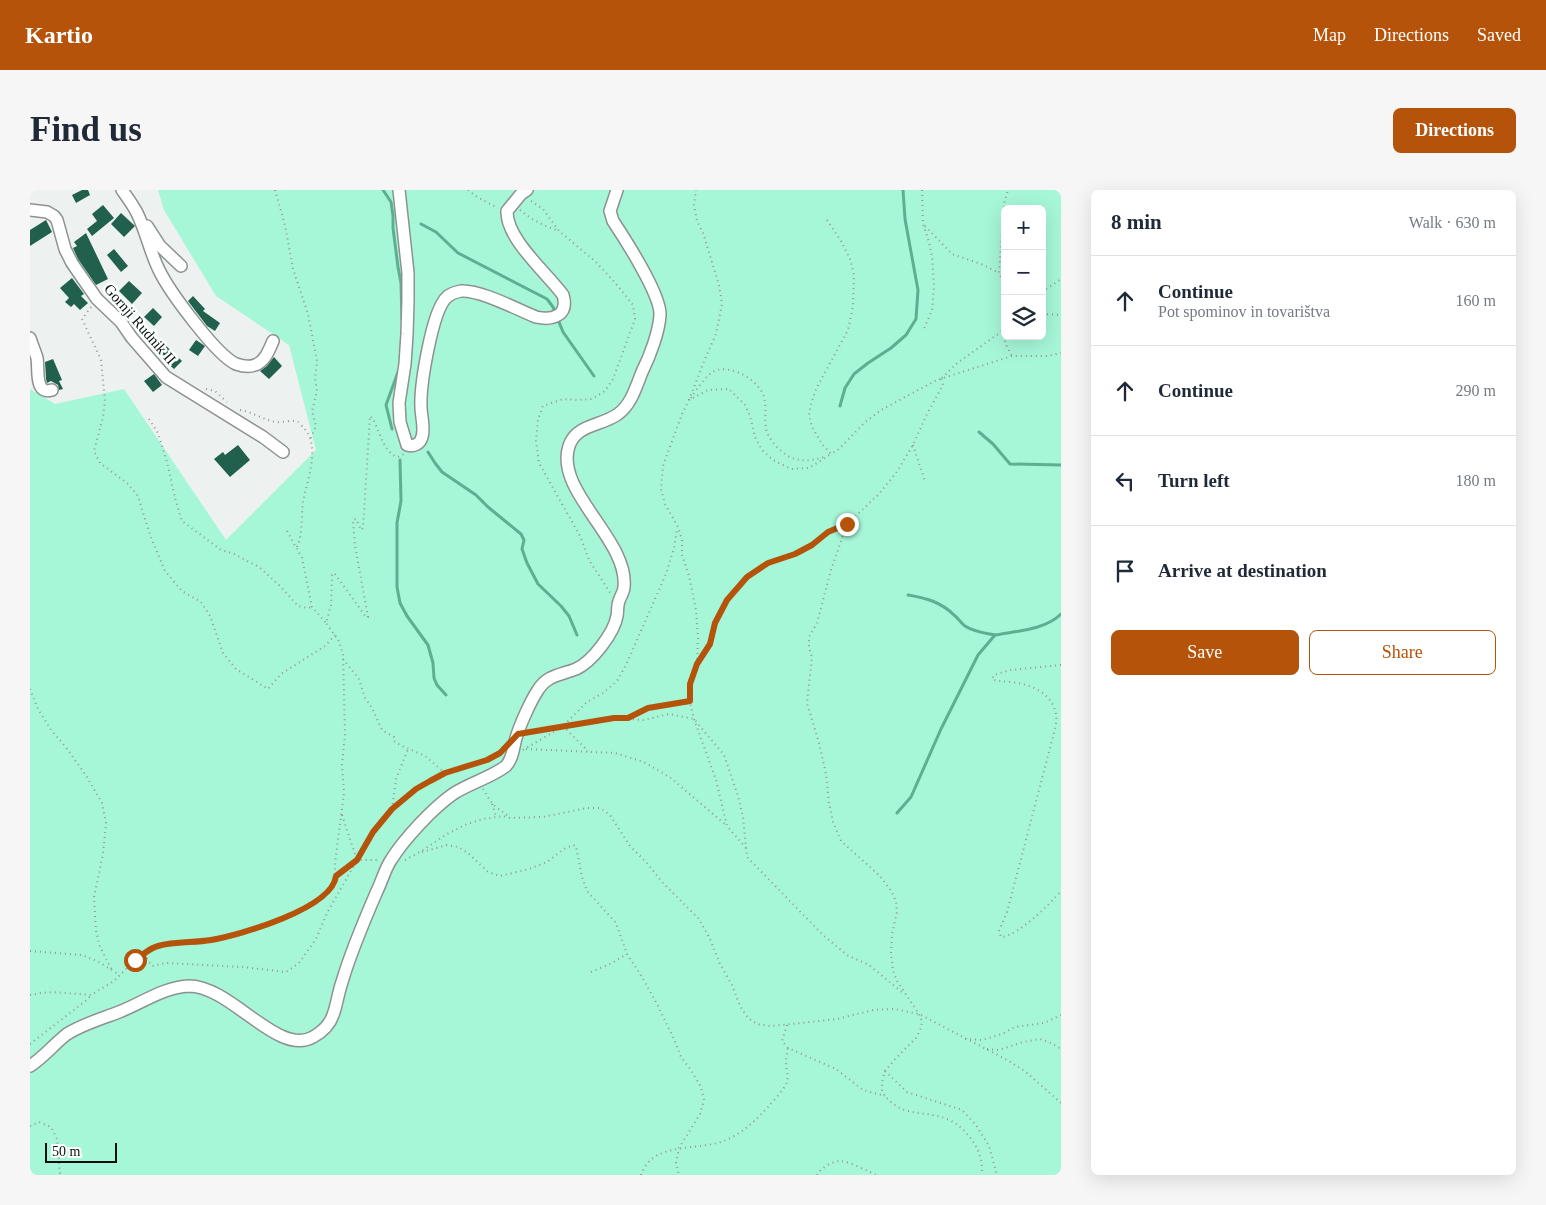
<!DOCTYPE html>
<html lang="en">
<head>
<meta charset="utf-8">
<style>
	:root { --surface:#fff; --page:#f6f6f7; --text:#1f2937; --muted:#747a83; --line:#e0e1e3; --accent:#b45309 }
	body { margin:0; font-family:Georgia,serif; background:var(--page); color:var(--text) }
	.controls { position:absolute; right:15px; top:15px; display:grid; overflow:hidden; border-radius:8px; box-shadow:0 5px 20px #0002 }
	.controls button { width:45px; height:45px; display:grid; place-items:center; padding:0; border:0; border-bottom:1px solid var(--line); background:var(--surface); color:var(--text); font:25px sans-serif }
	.scale { position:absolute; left:15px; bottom:12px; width:72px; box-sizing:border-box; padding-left:5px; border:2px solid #0d0f0e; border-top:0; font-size:14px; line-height:18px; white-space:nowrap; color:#0d0f0e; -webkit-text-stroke:4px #fbfffd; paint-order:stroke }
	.stop { position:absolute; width:15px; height:15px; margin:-11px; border:4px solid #b45309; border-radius:50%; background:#fff }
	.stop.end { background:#b45309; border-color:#fff; box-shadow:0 1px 5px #0008 }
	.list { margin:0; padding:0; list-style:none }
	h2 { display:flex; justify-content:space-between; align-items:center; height:65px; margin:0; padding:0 20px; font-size:21px }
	h2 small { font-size:16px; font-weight:400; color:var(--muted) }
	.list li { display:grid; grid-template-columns:32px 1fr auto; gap:15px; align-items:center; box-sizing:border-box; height:90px; padding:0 20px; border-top:1px solid var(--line) }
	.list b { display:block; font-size:19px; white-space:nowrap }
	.list p { margin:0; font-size:16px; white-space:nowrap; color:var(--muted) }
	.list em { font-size:16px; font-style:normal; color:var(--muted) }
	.actions { display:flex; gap:10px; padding:15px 20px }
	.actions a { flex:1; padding:11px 0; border:1px solid var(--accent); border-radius:8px; text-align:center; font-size:18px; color:var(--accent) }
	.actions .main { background:var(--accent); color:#fff }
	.icon { flex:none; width:28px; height:28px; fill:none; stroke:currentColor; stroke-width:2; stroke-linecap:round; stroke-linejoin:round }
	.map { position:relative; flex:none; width:1031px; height:985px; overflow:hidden; border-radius:8px }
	header { display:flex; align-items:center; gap:30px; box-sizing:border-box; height:70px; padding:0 25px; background:var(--accent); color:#fff }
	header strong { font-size:24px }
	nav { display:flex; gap:28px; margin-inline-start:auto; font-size:18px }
	.intro { display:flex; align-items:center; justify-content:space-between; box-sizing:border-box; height:120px; padding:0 30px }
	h1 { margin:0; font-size:35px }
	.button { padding:12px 22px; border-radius:8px; background:var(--accent); color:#fff; font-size:18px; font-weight:700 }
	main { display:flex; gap:30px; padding:0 30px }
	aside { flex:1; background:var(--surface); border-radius:8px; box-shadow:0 5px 20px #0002 }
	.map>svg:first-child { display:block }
</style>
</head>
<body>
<header>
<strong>Kartio</strong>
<nav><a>Map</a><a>Directions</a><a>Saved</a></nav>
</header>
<div class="intro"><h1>Find us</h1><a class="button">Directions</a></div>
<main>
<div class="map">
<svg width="1031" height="985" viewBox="0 0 1031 985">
	<rect width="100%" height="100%" fill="#edf2f0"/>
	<!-- green -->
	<path fill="#a6f6d8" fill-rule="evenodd" d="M128 0H1031V985H0V199L25 214 94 199 196 350 286 260 259 155 186 106 134 20ZM975 19H1012V146H975Z"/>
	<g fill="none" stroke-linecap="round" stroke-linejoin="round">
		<!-- stream -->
		<g stroke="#5eae92" stroke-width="3">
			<polyline points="353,0 361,12 363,26 363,38 368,77 371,93 372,129"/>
			<polyline points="391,34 406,42 428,63 517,109 523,117 533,142 564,186"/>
			<polyline points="810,216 815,198 824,184 838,173 861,158 876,145 886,129 888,100 875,29 873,0"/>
			<polyline points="362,239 356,215 368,182"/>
			<polyline points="949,242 963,254 980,274 1031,275"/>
			<polyline points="398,262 405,273 412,282 446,305 458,317 491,344 494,350 492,359 497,373 508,394 531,416 539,426 547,445"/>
			<polyline points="370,270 371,311 367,333 367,397 370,413 377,426 398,455 403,473 404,488 407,495 416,505"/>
			<path d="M878 405C896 408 911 412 924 425 928 428 931 433 935 436 944 442 955 443 965 445"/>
			<path d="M867 623 881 607 911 539 948 465 965 445C987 441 1015 440 1031 424"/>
		</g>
	</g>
	<!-- building -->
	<g fill="#20604c">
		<polygon points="52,0 58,0 60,5 46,13 42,5"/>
		<polygon points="73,15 84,28 62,46 57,39 67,31 62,24"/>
		<polygon points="91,23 105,36 94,47 81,34"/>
		<polygon points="16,30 22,42 0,56 0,40"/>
		<polygon points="56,43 78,89 66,95 48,69 43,58 47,56 44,52"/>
		<polygon points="84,59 98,76 91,82 77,65"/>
		<polygon points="42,88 54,104 51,106 58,113 50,120 44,114 41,117 35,112 39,108 30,98"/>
		<polygon points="99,91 112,103 102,114 89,101"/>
		<polygon points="163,106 175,119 173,121 190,133 185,141 177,136 158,111"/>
		<polygon points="123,118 132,127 124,136 114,127"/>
		<polygon points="166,150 175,156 168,166 159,160"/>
		<polygon points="134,154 152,171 144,179 126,163"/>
		<polygon points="244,167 252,176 239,189 230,181 237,176"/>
		<polygon points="23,169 32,190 29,191 33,199 29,200 28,195 21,191 17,193 16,189 15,172"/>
		<polygon points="124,184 132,195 123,202 114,191"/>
		<polygon points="208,255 220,270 200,287 184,269 193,262 195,265"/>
	</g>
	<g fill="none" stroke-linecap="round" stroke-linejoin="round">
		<defs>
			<g id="street">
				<path d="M92 0C97 7 103 15 107 23 116 41 120 62 129 80 139 101 186 165 206 174 212 176 220 177 225 175 235 172 239 160 243 151"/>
				<path d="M369 0 378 83V110L377 144 375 174 369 213 370 232 377 255C384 257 390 254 392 247 395 238 391 226 391 217 390 196 402 120 417 107 420 104 426 102 431 101 451 100 486 119 506 127 523 131 539 125 533 105 517 83 476 49 477 21L491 4 497 0"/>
				<polyline points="0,20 17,22 24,26 27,30 35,59 42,73 53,89 67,109 91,132 102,148 136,187 233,247 253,262"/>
				<polyline points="117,36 130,56 151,76"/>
				<path d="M0 148C2 155 5 161 7 168 9 179 4 205 22 200"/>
				<path d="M0 876C14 867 24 854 37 844 53 834 71 829 89 822 112 813 134 797 159 796 201 796 248 867 283 847 292 842 300 834 303 825 307 815 308 803 312 792 321 761 334 731 347 701 352 691 355 679 361 670 374 649 403 618 423 604 440 593 460 588 476 576 483 568 483 559 486 548 490 535 500 512 508 500 517 485 531 485 546 479 562 472 584 443 587 426 588 421 587 416 589 411 590 407 594 402 594 397 599 350 524 301 539 256 546 234 572 236 588 224 601 215 606 197 612 182 620 166 629 142 630 125 631 105 595 49 583 31L580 21 587 0"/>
			</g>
		</defs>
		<!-- street casing -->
		<use href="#street" stroke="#8d9290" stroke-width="14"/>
		<!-- path -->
		<g stroke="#939795" stroke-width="2" stroke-dasharray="1 4" stroke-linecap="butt">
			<polyline points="245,0 255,35 263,79 278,124 287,171 285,188 287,201 282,221 286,236 280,250"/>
			<polyline points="438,0 447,7 468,18"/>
			<polyline points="892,0 893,34 899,52 902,66 904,96 902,120 894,139"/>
			<polyline points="501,11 513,19 529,41 566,72 588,96 603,115 605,129 583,189 575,201 562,209 547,210 533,209 513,216 508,229 506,251 509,273 550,346 559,370 581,404"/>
			<path d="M490 20C502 30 514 36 529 41"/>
			<polyline points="797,30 811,51 820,69 824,85 823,116 818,140 786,199 781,214 779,225 782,237 792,254 801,264 809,259 834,233 851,220 907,190 982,166 1018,166 1031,163"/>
			<polyline points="895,36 922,64 951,74 969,83"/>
			<polyline points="975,96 969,83 974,14 978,0"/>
			<polyline points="1012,102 1031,89"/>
			<polyline points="61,117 52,129 71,170 75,211 73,227 64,261 70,273 97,293 108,306 120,345 135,381 152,401 171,412 180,426 193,463 206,479 238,499 251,484 295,456 305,445"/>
			<polyline points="1012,124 1031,125"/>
			<polyline points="973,141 976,155 982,166"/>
			<polyline points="912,188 926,174 975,139"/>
			<path d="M911 189 913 195 897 224 883 255 866 283 848 305 817 334 801 380 787 433 779 447V458L782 467 777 513 789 553 796 584 799 613 803 632 811 651 850 686 861 701 866 711 867 722 862 744 861 763 863 781 867 791 889 824 892 831 891 838 886 848 866 868 855 881 852 892V902C871 929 891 919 917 929 931 934 946 952 950 966 952 971 952 979 952 985"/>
			<polyline points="176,199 185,201 197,212"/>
			<path d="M661 208C667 199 677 183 687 180 705 176 729 191 734 207 737 218 734 228 736 238 737 245 741 250 745 255 762 273 775 273 797 266"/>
			<polyline points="659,210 675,169 686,144 692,114 689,95 673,43 667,31 664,15 666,0"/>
			<path d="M210 220C223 222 233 230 246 232 253 233 262 229 268 232 269 233 273 237 274 238 291 257 277 290 273 312 271 327 273 343 267 357"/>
			<polyline points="119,229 128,243 137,272 146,312 152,331 191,360 202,363 229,377 249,395 268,416 277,418 282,417"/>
			<polyline points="883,255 895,291"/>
			<polyline points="257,341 272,368 282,417 296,433"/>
			<polyline points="313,469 329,489 335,508 342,518 352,540 364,547 364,551 372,556 395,566 415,583"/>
			<polyline points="667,474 668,447 666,420 659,386 652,365 652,350 648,337 635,314 631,299 632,287 633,276 652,224 659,210 678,200 699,199 715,215 720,226 725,247 732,260 743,270 761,279 779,278 801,264"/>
			<path d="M1031 475 980 480 964 485 962 489C969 492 974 491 981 492 1001 494 1022 503 1026 524 1027 528 1026 534 1025 539L977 722 969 741 971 747C988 746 1020 714 1031 701"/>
			<polyline points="0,499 8,519 21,540 35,556 57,587 72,613 76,633 73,664 64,707 66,741 70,757 82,780"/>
			<polyline points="598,528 618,519 660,511"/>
			<polyline points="534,535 557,512 573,503 587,491 596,475 636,384 644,358 647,340"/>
			<polyline points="533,536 558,561"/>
			<polyline points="499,542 506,540 584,528 614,530 639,524 664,529 694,565 708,606 713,627 717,667 794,746 817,765 839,775 873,803"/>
			<polyline points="496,559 585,563 614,572 641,588 697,636"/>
			<polyline points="493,560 530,538"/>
			<path d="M453 599C457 605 460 612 466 617 471 621 475 623 480 628"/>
			<polyline points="462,614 466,626"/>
			<polyline points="362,619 366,589 378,559"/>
			<polyline points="312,625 327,670"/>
			<polyline points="716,658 697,636 686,590 664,529 659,509 660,494 667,474 680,454 685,433 697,410 717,387 738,373 765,364 782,355 798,342 817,334"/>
			<polyline points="392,662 417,655 428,657 438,663 458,682 470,686 499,679 517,672 534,659 543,655 546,656 552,687 557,701 586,733 597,764 612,787 628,816 644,849 651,867 661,880 671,897 674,910 670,924 649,958 646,973 649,985"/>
			<polyline points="375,670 390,662 417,644 437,634 453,629 473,626 480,628 513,627 557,618 570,618 580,625 600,656 617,673 632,692 669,729 680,749 690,774 702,795 710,816 718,828 727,834 740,836 762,834 807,829 843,820 865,819 889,824 979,871 996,882 1031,913"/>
			<polyline points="306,686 327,670 350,670"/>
			<polyline points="0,761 52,765 67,771 90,785"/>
			<polyline points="114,764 122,776 136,773 213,777 256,782 269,773 286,749 297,723 343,642 362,619 386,599 415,583 457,570 471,562"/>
			<polyline points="561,782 580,774 597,764"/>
			<path d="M0 805 11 803 23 802 61 805 84 791 102 773 127 756 179 750 231 737 258 726 284 713 298 701 305 689V673L314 603 312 575 315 544 313 464 309 451 296 433 301 415 302 385 304 383 305 384 336 427H338L325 356 323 331 324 329H326L331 340 333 338 340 226 343 229C349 240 354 264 368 267L374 264"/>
			<polyline points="757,835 752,851 758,858 806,879 833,900 855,906"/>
			<polyline points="935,849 952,850 972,844 985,837 1014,833 1031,825"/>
			<polyline points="0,854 58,809 61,805"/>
			<polyline points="957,859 969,860 993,852 1010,849 1023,854 1031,859"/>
			<polyline points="855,881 877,902 932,920 946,935 959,956 967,985"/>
			<polyline points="0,936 9,932 21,937 27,949 30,983 32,985"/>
			<path d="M611 985C623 950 669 962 696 950 713 943 726 930 738 917 743 911 754 900 757 892 759 887 756 879 756 873 756 868 757 863 758 858"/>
			<path d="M787 985C791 978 802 971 811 971 820 972 838 981 846 985"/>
		</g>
		<!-- street -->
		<use href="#street" stroke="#fff" stroke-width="11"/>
	</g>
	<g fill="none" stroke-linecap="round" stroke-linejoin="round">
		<!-- route -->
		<path stroke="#b45309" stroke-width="6" d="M105 770C112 766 119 758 128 756 145 751 164 753 181 750 209 745 302 719 306 686L327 670 343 642 362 619 386 599 400 591 415 583 457 570 470 563 488 544 584 528H598L618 518 660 511V494L667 474 680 454 685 433 697 410 717 387 738 373 765 364 782 355 798 342 817 334"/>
	</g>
	<g text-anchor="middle" stroke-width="5" stroke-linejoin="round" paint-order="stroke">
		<!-- street labels -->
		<g font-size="15" fill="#0d0f0e" stroke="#fbfffd">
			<text transform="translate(110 134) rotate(49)" y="5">Gornji Rudnik II</text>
		</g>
	</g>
</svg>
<div class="controls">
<button>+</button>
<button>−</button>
<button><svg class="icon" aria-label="layers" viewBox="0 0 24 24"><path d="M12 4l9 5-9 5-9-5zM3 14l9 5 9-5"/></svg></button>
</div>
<div class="scale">50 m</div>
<div class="stop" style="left:105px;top:770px"></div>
<div class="stop end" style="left:817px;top:334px"></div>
</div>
<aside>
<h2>8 min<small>Walk · 630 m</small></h2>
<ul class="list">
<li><svg class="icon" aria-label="ahead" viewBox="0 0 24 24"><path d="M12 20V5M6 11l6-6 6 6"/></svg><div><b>Continue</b><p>Pot spominov in tovarištva</p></div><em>160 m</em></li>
<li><svg class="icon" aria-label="ahead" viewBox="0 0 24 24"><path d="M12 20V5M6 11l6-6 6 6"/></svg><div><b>Continue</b></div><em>290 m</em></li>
<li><svg class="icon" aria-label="left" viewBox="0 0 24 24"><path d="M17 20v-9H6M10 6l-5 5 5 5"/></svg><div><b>Turn left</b></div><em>180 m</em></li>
<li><svg class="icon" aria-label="arrive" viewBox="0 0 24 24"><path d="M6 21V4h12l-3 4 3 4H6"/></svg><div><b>Arrive at destination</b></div></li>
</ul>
<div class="actions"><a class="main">Save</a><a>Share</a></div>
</aside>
</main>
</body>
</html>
